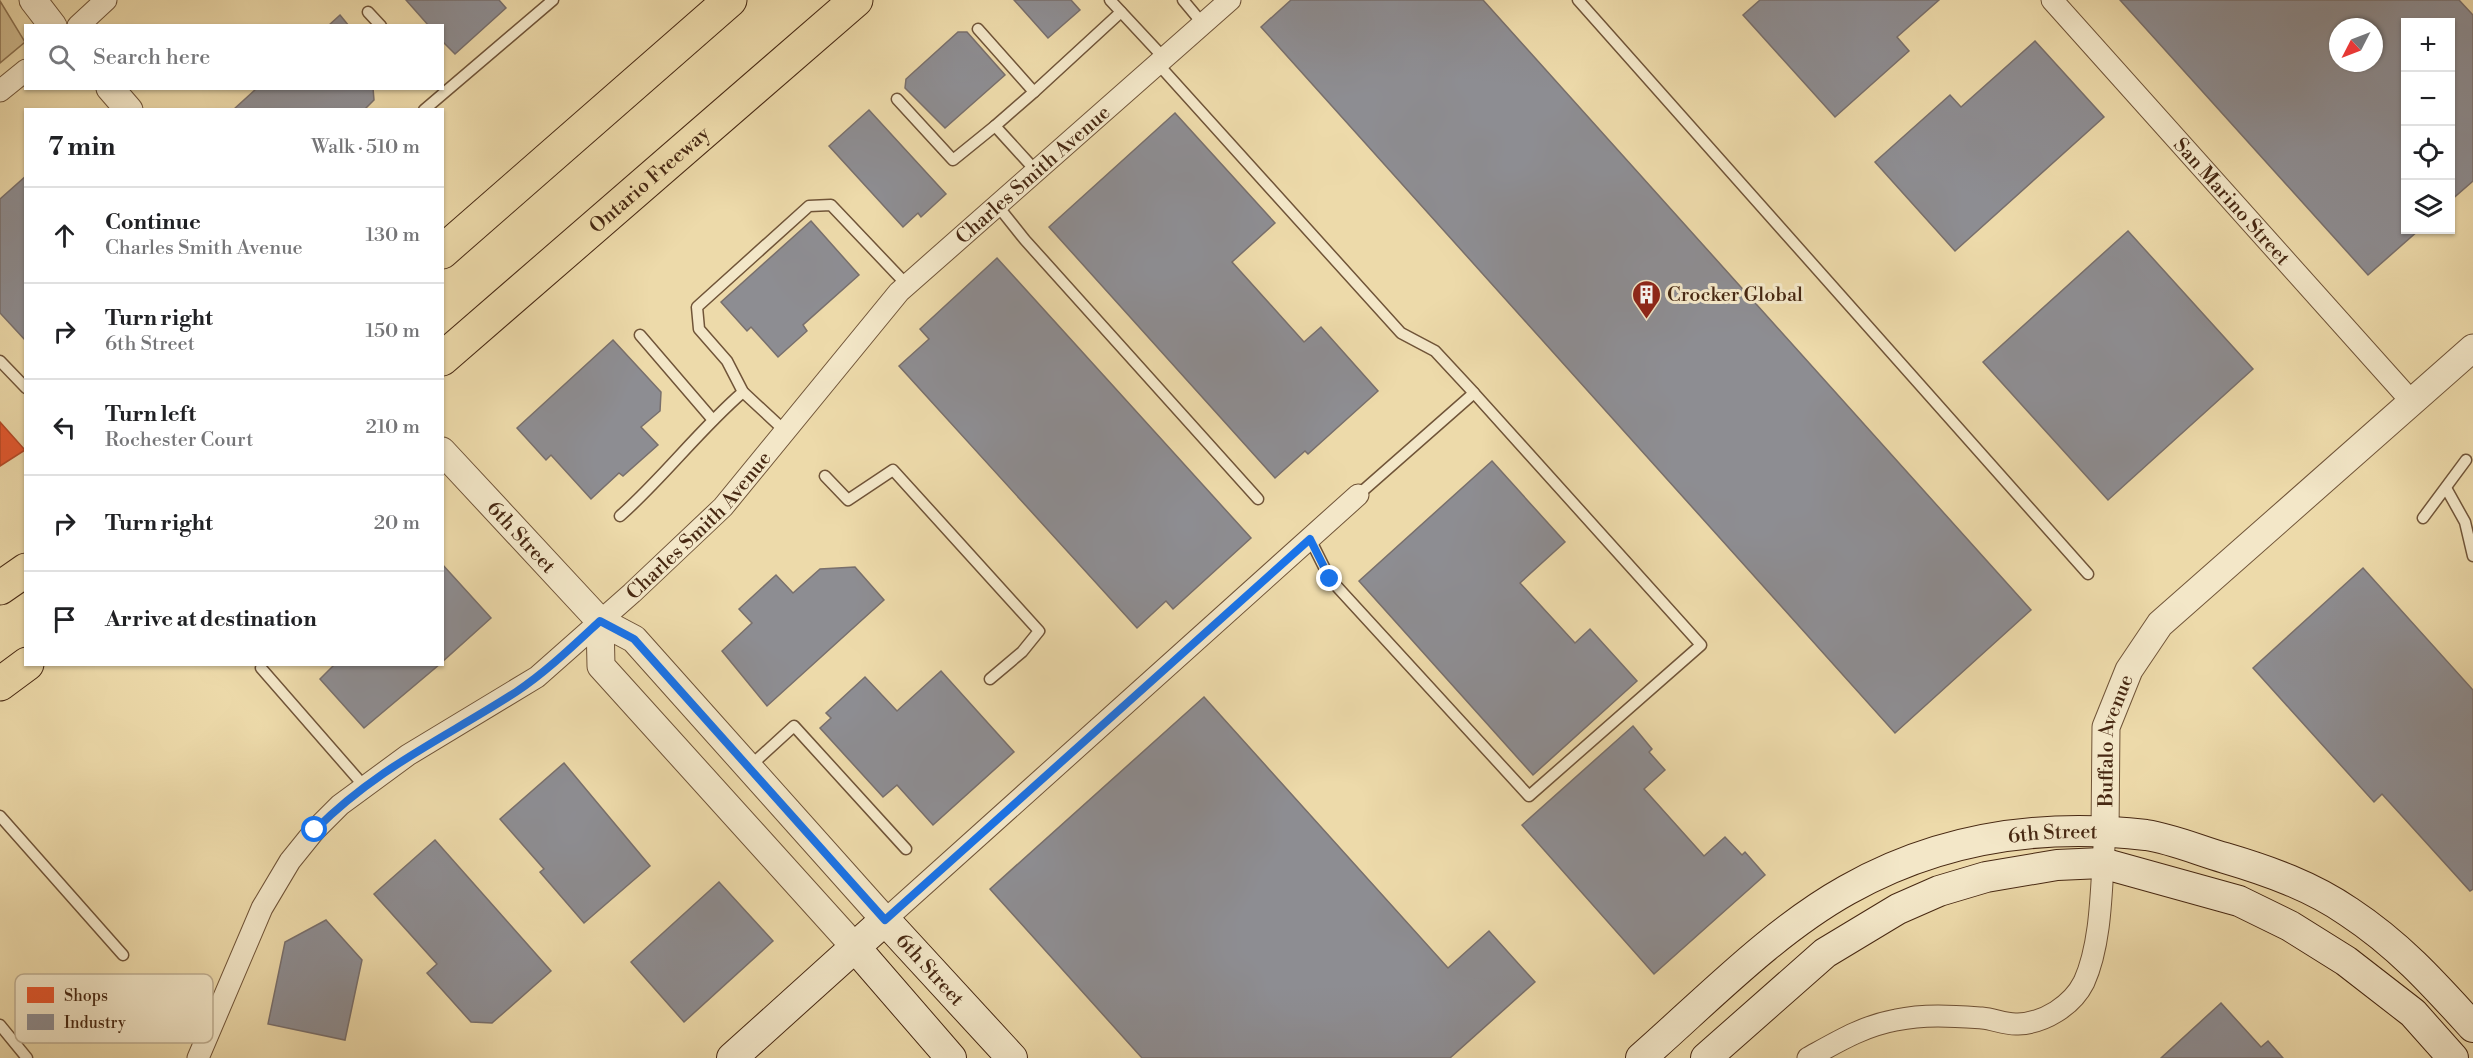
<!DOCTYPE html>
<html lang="en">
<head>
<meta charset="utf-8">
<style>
	:root { --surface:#fff; --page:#f6f6f6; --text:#202124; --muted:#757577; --line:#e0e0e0 }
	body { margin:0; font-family:"Libre Bodoni",serif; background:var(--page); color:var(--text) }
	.controls { position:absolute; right:18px; top:18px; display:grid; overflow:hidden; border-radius:0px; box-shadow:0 2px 4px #0004 }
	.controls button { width:54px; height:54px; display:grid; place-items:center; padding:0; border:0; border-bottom:2px solid var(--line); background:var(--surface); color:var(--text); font:30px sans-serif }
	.compass { position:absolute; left:2329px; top:18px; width:54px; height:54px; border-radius:50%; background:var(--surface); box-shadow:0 2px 4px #0004; rotate:228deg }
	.stop { position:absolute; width:18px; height:18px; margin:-14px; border:4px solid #1a73e8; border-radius:50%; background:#fff }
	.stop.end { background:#1a73e8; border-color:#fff; box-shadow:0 2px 6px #0008 }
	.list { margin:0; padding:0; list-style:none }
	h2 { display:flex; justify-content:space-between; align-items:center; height:78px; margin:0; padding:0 24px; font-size:26px }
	h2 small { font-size:20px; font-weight:400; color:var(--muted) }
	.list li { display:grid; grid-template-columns:39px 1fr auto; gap:18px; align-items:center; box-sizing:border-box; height:96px; padding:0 24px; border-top:2px solid var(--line) }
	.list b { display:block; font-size:22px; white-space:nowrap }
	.list p { margin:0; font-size:20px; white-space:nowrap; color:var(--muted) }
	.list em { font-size:20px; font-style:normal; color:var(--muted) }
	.icon { flex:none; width:33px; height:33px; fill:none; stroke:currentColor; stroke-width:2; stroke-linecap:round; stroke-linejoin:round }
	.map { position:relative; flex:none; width:2473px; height:1058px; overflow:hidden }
	.search { position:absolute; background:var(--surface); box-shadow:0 2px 4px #0004; left:24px; top:24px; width:420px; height:66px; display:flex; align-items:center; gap:15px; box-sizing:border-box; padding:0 21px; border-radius:0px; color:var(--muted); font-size:22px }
	.panel { position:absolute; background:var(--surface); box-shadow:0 2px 4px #0004; left:24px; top:108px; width:420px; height:558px; border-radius:0px }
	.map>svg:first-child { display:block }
</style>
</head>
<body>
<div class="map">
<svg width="2473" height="1058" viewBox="0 0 2473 1058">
	<rect width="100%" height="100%" fill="#eddaaa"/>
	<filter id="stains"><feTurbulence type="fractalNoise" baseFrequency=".00333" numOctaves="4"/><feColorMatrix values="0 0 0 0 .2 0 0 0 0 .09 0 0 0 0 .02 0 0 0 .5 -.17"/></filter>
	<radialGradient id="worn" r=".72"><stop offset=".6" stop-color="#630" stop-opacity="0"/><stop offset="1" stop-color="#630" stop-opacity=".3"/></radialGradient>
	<!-- green -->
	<polygon fill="#d1bc90" stroke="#8c7251" stroke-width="1.5" points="0,1 25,42 0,63"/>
	<!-- shops -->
	<polygon fill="#e4572e" stroke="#b54926" stroke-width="1.5" points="0,422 25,450 0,466"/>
	<!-- industry -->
	<g fill="#8d8d92" stroke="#786f6c" stroke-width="1.5" fill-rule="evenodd">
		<polygon points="406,0 499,0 506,8 455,54 442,41 442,26 429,26"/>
		<polygon points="1014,0 1071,0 1080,10 1048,38"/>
		<polygon points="1291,0 1483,0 2031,610 1895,733 1261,27"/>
		<polygon points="1760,0 1939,0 1897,37 1909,51 1835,117 1743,15"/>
		<path d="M2120 0H2459L2473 15V181L2450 201V22H2406V230H2419L2368 275ZM2338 27H2374V63H2338Z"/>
		<polygon points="340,15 349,26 328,26"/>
		<polygon points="958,32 967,32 1005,75 945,128 905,88 906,79"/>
		<polygon points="2035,41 2104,117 1955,251 1875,162 1950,95 1961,107"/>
		<polygon points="257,88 373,88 374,100 364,110 233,110"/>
		<polygon points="869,110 946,194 921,217 918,213 903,227 829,146"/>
		<polygon points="1175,113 1275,223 1232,262 1304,342 1321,327 1378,391 1308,454 1305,451 1275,478 1049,227"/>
		<polygon points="26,176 26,341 0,313 0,199"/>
		<polygon points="811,221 859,275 803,325 807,331 778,357 751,327 747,331 721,302"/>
		<polygon points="2128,231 2253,369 2108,500 1983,362"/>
		<polygon points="997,258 1251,538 1173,609 1166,601 1137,628 899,366 929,339 920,329"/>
		<polygon points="613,340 661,392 660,411 641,427 658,445 623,476 619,473 591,499 551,455 546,460 517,428"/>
		<polygon points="1492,461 1565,542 1520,583 1575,643 1590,629 1637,681 1533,775 1359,581"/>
		<polygon points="442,564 491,618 442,662"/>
		<polygon points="855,567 884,600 767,706 722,651 752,623 739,609 776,575 793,593 820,569"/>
		<polygon points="2363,568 2473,690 2473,889 2470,891 2382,794 2374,802 2253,668"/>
		<polygon points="335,664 440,664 364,728 320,679"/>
		<polygon points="941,671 1014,752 933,825 897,785 883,797 820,728 831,718 826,713 865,677 897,711"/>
		<polygon points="1204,697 1448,968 1489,931 1535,982 1450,1058 1142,1058 990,889"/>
		<polygon points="1633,726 1652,749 1649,752 1665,770 1644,789 1704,856 1725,837 1742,855 1745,852 1765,875 1654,974 1522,825"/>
		<polygon points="564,763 650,866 584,923 540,872 544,869 500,819"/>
		<polygon points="435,840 551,971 492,1023 471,1022 427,973 437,964 374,894"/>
		<polygon points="719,882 773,941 684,1022 631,962"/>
		<polygon points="326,920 362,960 345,1040 268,1024 285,942"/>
		<polygon points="2221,1003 2261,1047 2268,1041 2283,1058 2161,1058"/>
	</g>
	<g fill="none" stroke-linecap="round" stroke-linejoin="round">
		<defs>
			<g id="service">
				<polyline points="1110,0 1164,58"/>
				<polyline points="1183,0 1203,24"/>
				<polyline points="1578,0 2088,574"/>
				<polyline points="368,12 381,26"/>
				<polyline points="978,29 1034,92 995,126 1036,171"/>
				<polyline points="1158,64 1401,333 1435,351 1474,393 1358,495"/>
				<polyline points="1034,92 1121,12"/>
				<polyline points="897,99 953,160 995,126"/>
				<polyline points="424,110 553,0"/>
				<polyline points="997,205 1025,240 1258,499"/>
				<polyline points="640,335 713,420"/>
				<polyline points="0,361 26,388"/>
				<polyline points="785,431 743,392 727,361 699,329 697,307 809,206 831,205 907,285"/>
				<polyline points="825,476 848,500 893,470 1039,631 1022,652 990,679"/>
				<polyline points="2446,488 2465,522 2473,556"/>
				<path d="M620 516C664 477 699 430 743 392"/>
				<polyline points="2423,518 2466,460"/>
				<polyline points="1310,539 1330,579 1529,796 1701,645 1474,393"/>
				<polyline points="261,668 364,786"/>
				<polyline points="748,768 794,726 906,849"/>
				<polyline points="0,816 123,955"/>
				<polyline points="0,1025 27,1058"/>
			</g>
			<g id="minor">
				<path id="s1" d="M2052 0 2412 402"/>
				<polyline points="78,26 106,0"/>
				<polyline points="0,91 26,70"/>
				<polyline points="885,920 1358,495"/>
				<path id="s2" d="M198 1058 262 908 290 861 315 830 340 805 408 755 537 677 632 593 723 507 899 292 1230 0"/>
				<path d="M1808 1058C1837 1042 1863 1026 1896 1020 1925 1014 1952 1016 1982 1018 1994 1019 2006 1025 2018 1024 2044 1023 2072 1006 2084 982 2103 940 2101 879 2105 833"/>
			</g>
			<g id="tertiary">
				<polyline points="33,0 53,26"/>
				<polyline points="110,88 129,110"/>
				<path id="s3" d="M442 451 600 621 634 639 885 920"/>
				<polyline points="600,621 601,666 854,946"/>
				<path id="s4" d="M2105 833 2106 727 2129 670 2160 624 2473 348"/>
			</g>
			<g id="secondary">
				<polyline points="854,946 951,1058"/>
				<path id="s5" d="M732 1058 885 920 1012 1058"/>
				<path id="s6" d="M1641 1058C1706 1001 1772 932 1847 890 1939 838 2042 823 2146 835 2173 839 2200 851 2225 858 2269 871 2311 886 2349 912 2399 945 2433 983 2473 1027"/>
				<polyline points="1706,1058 1825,953 1898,909 1939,891 1986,877 2057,865 2102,863 2239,901 2290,926 2346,961 2413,1013 2453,1058"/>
			</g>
			<g id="motorway">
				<polyline points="442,252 730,0"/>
				<path id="s7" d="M442 359 856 0"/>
				<polyline points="0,588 26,570"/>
				<polyline points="0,684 27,664"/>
			</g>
		</defs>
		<!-- service casing -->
		<use href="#service" stroke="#705438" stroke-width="13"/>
		<!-- minor casing -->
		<use href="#minor" stroke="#705438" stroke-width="23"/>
		<!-- tertiary casing -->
		<use href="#tertiary" stroke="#705438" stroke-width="29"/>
		<!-- secondary casing -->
		<use href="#secondary" stroke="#472812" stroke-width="32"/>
		<!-- motorway casing -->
		<use href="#motorway" stroke="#472812" stroke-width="35"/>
		<!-- service -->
		<use href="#service" stroke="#f3e7c8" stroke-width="10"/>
		<!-- minor -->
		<use href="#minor" stroke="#f3e7c8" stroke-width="21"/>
		<!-- tertiary -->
		<use href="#tertiary" stroke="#f3e7c8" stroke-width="27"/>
		<!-- secondary -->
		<use href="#secondary" stroke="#f3e7c8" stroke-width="30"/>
		<!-- motorway -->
		<use href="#motorway" stroke="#eddaaa" stroke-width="33"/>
	</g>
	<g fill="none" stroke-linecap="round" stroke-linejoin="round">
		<!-- route -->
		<path stroke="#1a73e8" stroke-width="8" d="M315 830C378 767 443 739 516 692 546 672 573 646 600 621L634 639 885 920 1310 539 1330 579"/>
	</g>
	<!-- icons -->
	<defs>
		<symbol id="building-pin" viewBox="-11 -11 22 30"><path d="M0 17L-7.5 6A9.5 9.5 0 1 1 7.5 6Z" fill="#8f2418" stroke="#f3e7c8"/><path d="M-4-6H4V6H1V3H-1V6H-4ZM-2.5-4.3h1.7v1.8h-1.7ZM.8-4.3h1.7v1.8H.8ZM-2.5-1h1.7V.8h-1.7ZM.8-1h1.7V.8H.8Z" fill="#fff"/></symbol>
	</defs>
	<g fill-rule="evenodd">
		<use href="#building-pin" x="1630" y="278" width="33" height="45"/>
	</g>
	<g text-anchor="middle" stroke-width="6" stroke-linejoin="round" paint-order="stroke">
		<!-- street labels -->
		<g font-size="20" fill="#472812" stroke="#f3e7c8">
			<text dy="7" stroke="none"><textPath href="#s2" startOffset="1236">Charles Smith Avenue</textPath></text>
			<text dy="7" stroke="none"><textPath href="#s7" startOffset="274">Ontario Freeway</textPath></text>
			<text dy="7" stroke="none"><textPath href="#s1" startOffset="270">San Marino Street</textPath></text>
			<text dy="7" stroke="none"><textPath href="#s2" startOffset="750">Charles Smith Avenue</textPath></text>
			<text dy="7" stroke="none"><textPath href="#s3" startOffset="117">6th Street</textPath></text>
			<text dy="7" stroke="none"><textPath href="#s4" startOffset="94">Buffalo Avenue</textPath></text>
			<text dy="7" stroke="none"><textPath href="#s6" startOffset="482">6th Street</textPath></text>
			<text dy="7" stroke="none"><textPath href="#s5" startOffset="273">6th Street</textPath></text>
		</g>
		<!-- poi labels -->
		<g font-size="20" fill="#472812" stroke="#f3e7c8" text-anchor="start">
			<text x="1667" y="301">Crocker Global</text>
		</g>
	</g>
	<!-- legend -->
	<rect x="15" y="974" width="198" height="69" rx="9" fill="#f3e7c8" stroke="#bfae91" stroke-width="1.5"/>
	<rect x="27" y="987" width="27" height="16" fill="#e4572e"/>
	<rect x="27" y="1014" width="27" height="16" fill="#8d8d92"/>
	<g font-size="16" fill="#472812">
		<text x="64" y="1001">Shops</text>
		<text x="64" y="1028">Industry</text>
	</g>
	<rect width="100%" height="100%" filter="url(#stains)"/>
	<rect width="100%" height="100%" fill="url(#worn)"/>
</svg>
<div class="controls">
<button>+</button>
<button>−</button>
<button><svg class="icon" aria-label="locate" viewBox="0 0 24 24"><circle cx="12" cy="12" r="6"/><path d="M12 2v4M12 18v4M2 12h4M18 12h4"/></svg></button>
<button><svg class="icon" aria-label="layers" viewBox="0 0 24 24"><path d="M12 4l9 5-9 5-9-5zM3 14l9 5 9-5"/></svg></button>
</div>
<svg class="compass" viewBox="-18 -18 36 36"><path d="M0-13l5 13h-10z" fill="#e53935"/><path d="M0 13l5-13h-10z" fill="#757577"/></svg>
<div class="stop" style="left:315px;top:830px"></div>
<div class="stop end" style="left:1330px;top:579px"></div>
<div class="search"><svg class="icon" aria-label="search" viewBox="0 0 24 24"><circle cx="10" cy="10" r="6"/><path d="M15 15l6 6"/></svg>Search here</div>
<section class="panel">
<h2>7 min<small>Walk · 510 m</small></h2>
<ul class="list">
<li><svg class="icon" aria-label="ahead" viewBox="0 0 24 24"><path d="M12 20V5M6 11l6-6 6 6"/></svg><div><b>Continue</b><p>Charles Smith Avenue</p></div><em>130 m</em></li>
<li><svg class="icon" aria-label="right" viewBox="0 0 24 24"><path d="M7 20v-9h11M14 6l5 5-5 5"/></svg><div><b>Turn right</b><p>6th Street</p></div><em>150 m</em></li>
<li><svg class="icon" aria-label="left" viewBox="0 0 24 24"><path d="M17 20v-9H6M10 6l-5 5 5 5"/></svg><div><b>Turn left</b><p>Rochester Court</p></div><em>210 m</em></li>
<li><svg class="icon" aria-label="right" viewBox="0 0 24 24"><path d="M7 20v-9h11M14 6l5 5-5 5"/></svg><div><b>Turn right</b></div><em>20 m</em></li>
<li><svg class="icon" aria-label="arrive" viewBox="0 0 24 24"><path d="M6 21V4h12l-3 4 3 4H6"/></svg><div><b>Arrive at destination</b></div></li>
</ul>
</section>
</div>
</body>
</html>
